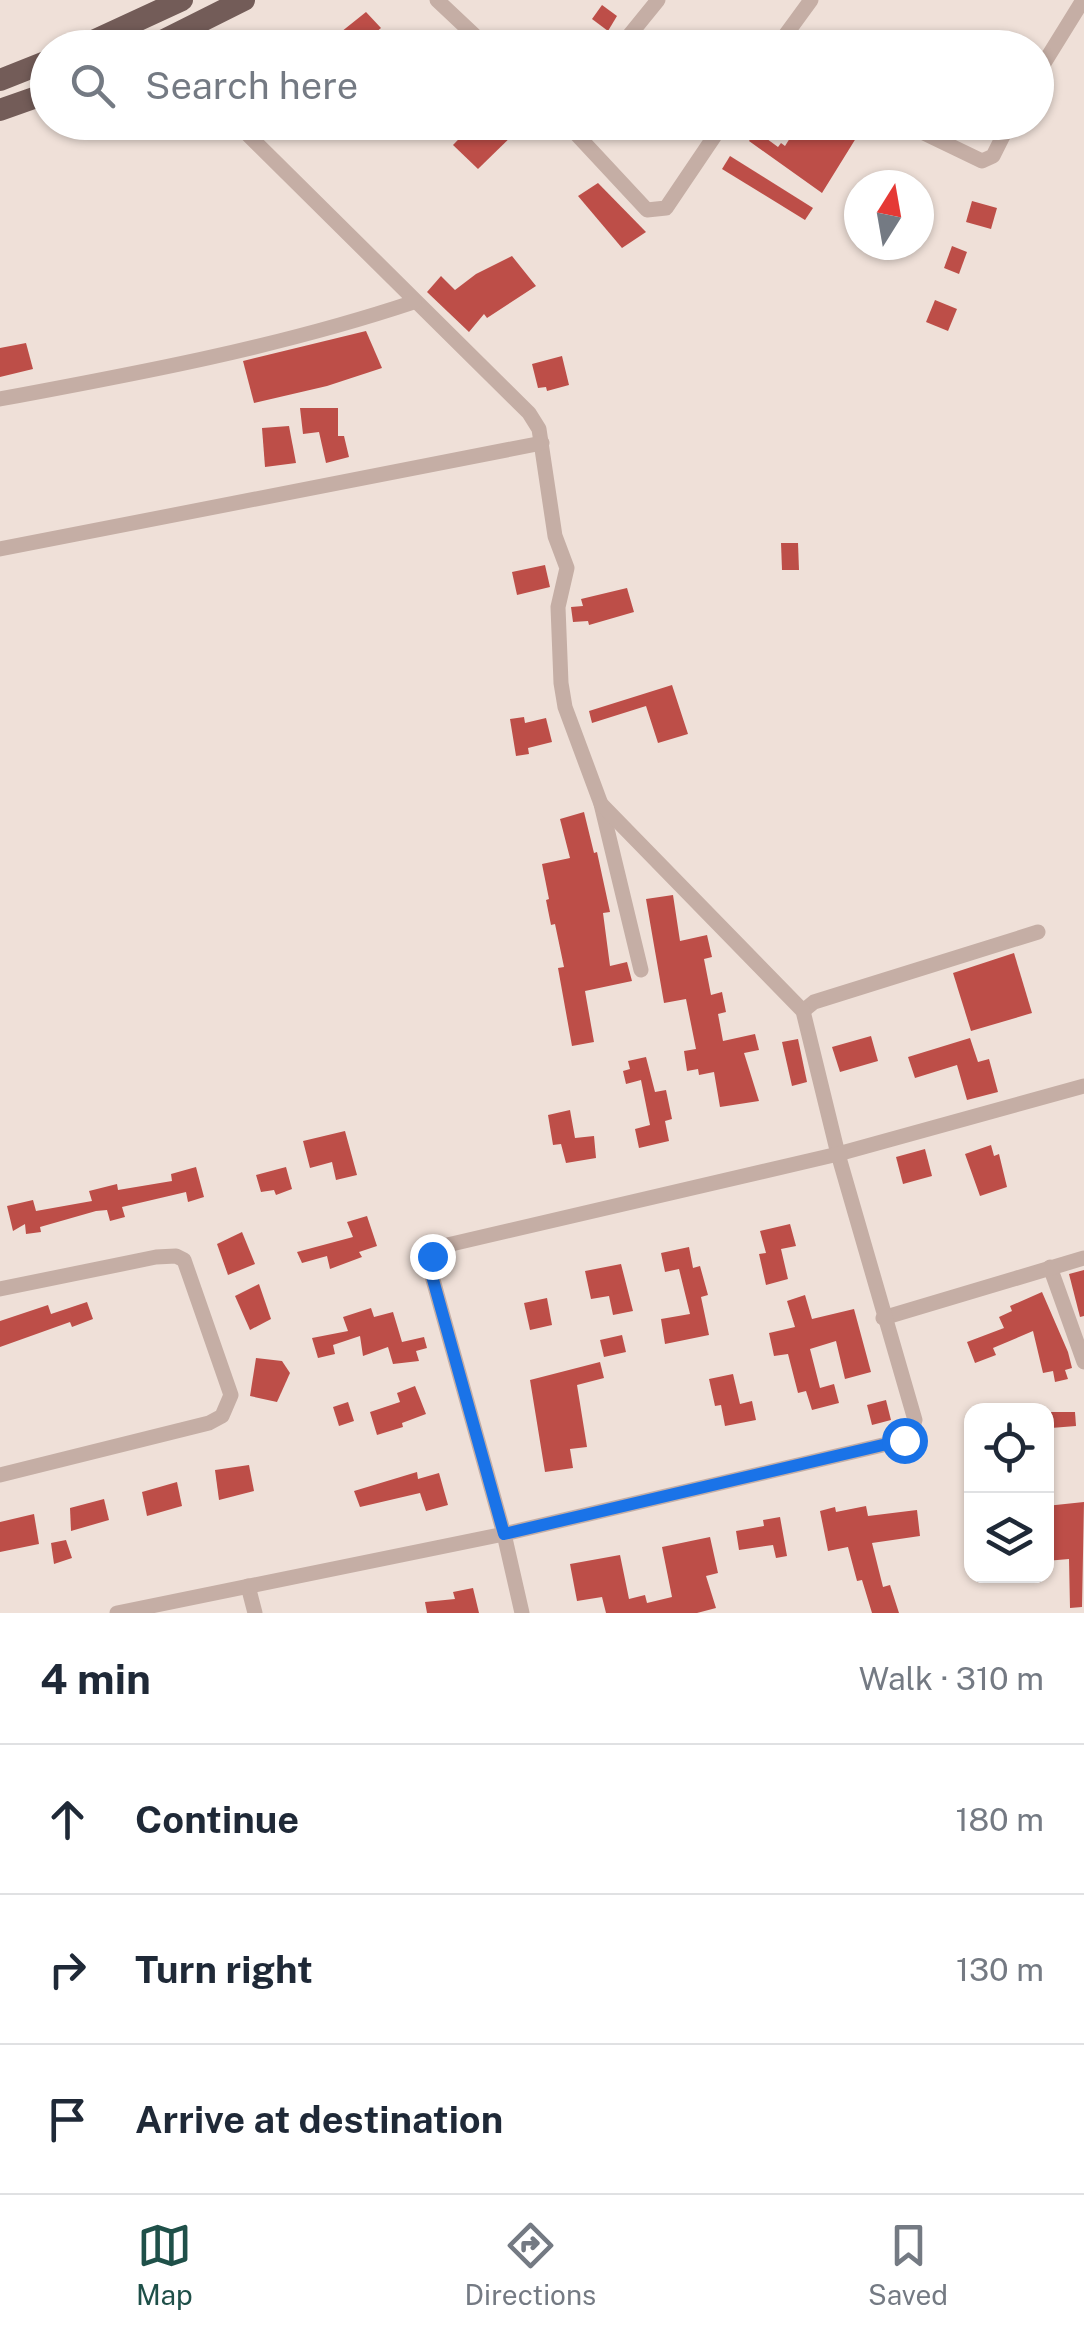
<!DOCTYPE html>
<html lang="en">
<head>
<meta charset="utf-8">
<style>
	:root { --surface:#fff; --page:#f6f6f7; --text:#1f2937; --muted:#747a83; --line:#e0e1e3; --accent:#1f5049 }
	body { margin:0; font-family:"Public Sans",sans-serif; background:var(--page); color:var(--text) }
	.controls { position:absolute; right:30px; bottom:30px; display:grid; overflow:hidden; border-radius:20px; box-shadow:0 2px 8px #0004 }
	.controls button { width:90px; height:90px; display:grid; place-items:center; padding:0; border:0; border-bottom:2px solid var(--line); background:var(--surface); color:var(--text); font:50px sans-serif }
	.compass { position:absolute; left:844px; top:170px; width:90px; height:90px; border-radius:50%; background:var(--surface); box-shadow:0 2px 8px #0004; rotate:11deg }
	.stop { position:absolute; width:30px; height:30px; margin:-22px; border:8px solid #1a73e8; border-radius:50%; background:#fff }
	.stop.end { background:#1a73e8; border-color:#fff; box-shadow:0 2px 10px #0008 }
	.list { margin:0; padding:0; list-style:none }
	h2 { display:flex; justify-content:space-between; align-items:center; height:130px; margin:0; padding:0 40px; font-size:42px }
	h2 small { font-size:32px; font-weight:400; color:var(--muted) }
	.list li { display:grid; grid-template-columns:65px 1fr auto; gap:30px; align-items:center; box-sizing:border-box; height:150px; padding:0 40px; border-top:2px solid var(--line) }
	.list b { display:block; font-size:38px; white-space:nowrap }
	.list em { font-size:32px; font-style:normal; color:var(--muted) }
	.icon { flex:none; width:55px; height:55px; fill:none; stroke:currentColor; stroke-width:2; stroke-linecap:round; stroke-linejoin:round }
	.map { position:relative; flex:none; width:1084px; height:1613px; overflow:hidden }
	.search { position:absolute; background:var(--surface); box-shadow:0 2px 8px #0004; left:30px; right:30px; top:30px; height:110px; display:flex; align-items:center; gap:25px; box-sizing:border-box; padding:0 35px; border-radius:55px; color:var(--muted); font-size:38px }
	.sheet { height:580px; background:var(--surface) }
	nav { display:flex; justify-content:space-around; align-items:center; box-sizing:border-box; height:140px; border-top:2px solid var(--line); background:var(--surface); font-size:28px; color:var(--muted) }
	nav a { display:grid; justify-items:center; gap:5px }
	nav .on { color:var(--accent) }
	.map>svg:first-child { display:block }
</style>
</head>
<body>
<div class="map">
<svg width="1084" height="1613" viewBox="0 0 1084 1613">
	<rect width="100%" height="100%" fill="#efe0d8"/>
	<!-- building -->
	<g fill="#bd4e48">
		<polygon points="602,5 617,16 608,31 592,19"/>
		<polygon points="366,12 381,28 368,39 378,48 354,48 341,32"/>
		<polygon points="475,122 506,122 516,132 478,169 453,145"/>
		<polygon points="800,122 866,122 822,193 749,141 756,131 778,147 781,143 785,146"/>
		<polygon points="730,156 813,208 805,220 722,169"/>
		<polygon points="598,183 646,232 622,248 578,196"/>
		<polygon points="972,201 997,208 991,229 966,222"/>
		<polygon points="952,246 967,252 959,274 944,268"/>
		<polygon points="512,256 536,286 487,318 484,314 469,332 427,292 441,276 455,290 476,274"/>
		<polygon points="935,300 957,309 948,331 926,322"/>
		<polygon points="366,331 382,368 327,386 254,403 243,361"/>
		<polygon points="26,343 33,369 0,377 0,348"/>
		<polygon points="562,356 569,385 547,391 546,387 538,388 532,364"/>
		<polygon points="300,408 338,408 338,436 344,436 349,457 326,463 319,432 303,434"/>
		<polygon points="289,426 296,463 265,467 262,428"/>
		<polygon points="781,543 798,543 799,570 782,570"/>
		<polygon points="545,565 550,587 517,595 512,572"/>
		<polygon points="627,588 634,612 589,625 588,621 573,622 571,607 583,606 581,599"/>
		<polygon points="672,685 688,734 658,743 646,706 592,723 589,711"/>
		<polygon points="524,717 525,723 546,718 552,742 528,748 529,754 516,756 510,719"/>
		<polygon points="584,812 594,853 597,852 610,912 603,913 610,966 627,962 632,981 585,991 594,1042 572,1046 558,968 564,967 555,924 551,925 546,900 549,899 542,864 570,858 560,819"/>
		<polygon points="673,895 680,941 707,935 712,957 704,959 711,995 722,992 726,1012 718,1014 723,1041 755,1034 759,1050 744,1053 759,1101 720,1107 714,1072 699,1075 698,1069 687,1071 684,1051 696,1049 686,999 664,1003 646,899"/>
		<polygon points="1014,953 1032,1013 971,1031 953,973"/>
		<polygon points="871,1036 878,1061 840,1072 832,1047"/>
		<polygon points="970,1038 978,1062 989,1059 998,1092 967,1100 957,1065 915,1078 908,1057"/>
		<polygon points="798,1039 807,1082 792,1086 782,1042"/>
		<polygon points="646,1057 655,1092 666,1090 672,1119 665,1121 669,1141 639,1148 635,1129 650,1125 641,1080 626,1084 623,1071 630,1069 628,1061"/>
		<polygon points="570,1110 575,1138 594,1136 596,1158 566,1163 561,1144 553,1145 548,1115"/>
		<polygon points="345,1131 357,1175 336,1180 332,1162 310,1168 303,1141"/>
		<polygon points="991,1145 994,1156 999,1154 1007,1187 980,1196 965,1154"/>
		<polygon points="925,1149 932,1176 903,1184 896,1157"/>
		<polygon points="196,1167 204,1197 188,1202 186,1192 122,1207 125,1217 110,1221 107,1210 96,1211 40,1227 41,1232 26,1234 25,1224 13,1231 7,1206 33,1200 36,1211 92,1201 89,1191 117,1184 118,1190 172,1181 171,1174"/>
		<polygon points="286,1167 292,1189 276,1195 274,1190 261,1192 256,1175"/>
		<polygon points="367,1216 377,1246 359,1252 362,1257 330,1269 327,1256 302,1263 297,1252 353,1237 347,1222"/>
		<polygon points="790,1224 796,1246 781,1249 788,1279 766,1285 759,1254 766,1253 760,1231"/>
		<polygon points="242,1232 255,1264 228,1275 217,1244"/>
		<polygon points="689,1247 693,1268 700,1266 708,1295 701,1297 709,1335 665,1344 661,1319 690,1314 679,1269 665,1272 661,1253"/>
		<polygon points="621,1264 633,1311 613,1315 609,1296 591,1299 585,1271"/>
		<polygon points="1084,1270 1084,1316 1080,1317 1069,1274"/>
		<polygon points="259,1284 271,1319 250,1330 235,1296"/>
		<polygon points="1042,1292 1068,1352 1072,1368 1065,1370 1068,1379 1055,1382 1053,1371 1043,1373 1033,1331 993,1348 996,1355 975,1363 967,1342 1004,1328 999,1317 1012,1311 1010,1306"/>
		<polygon points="805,1295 812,1319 854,1309 871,1372 845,1379 836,1341 810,1349 820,1388 834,1384 839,1403 812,1410 806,1391 798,1393 788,1354 774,1356 769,1333 795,1327 787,1301"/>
		<polygon points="547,1298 552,1325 530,1330 524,1303"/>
		<polygon points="87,1302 93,1319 72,1327 70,1322 0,1347 0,1321 48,1305 51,1314"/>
		<polygon points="371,1308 374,1317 393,1312 402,1342 424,1337 427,1348 416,1351 419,1361 393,1364 388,1347 363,1356 360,1336 333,1345 335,1354 318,1358 312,1338 348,1331 343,1317"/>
		<polygon points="622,1335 626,1352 604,1357 600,1340"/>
		<polygon points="256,1358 282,1361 290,1373 277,1402 250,1396"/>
		<polygon points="600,1362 604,1378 577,1385 587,1447 570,1449 573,1468 545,1472 530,1380"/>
		<polygon points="733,1374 740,1404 752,1401 756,1420 725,1426 721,1405 715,1406 709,1379"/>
		<polygon points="415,1386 426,1414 402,1423 403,1427 377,1435 370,1412 400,1402 397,1393"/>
		<polygon points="886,1400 891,1420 872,1425 867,1405"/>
		<polygon points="348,1402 354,1421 339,1426 333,1407"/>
		<polygon points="1051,1412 1075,1412 1076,1426 1051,1428"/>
		<polygon points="249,1465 254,1491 219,1500 215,1470"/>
		<polygon points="417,1472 418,1479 439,1473 448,1505 426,1511 420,1493 360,1507 354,1491"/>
		<polygon points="177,1482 182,1506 147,1516 142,1492"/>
		<polygon points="104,1499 109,1520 71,1531 70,1508"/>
		<polygon points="1084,1502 1082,1607 1070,1608 1069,1559 1046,1561 1046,1506"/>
		<polygon points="866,1506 868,1516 917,1510 920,1536 872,1543 883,1587 890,1585 899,1613 872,1613 862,1580 857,1581 848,1547 828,1551 820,1511 835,1507 836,1512"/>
		<polygon points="34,1514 39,1544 0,1552 0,1522"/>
		<polygon points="780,1517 787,1556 776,1558 773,1545 739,1550 736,1531 764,1526 763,1520"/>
		<polygon points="710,1537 718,1573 706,1576 716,1608 697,1613 606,1613 602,1597 577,1601 570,1564 620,1555 629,1599 645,1595 647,1603 672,1597 662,1547"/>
		<polygon points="66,1540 72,1558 54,1564 51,1543"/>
		<polygon points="473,1588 479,1613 427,1613 425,1602 455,1599 453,1592"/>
	</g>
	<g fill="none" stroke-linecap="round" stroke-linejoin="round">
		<!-- street -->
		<g stroke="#c5aea5" stroke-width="15">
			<polyline points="437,0 488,48"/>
			<polyline points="619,48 658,0"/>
			<polyline points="776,48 811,0"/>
			<polyline points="1036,76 1083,0"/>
			<polyline points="235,122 529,413 539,429 555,536 567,568 558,607 561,683 565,707 601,804 641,970"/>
			<polyline points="565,122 647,210 666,208 724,122"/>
			<polyline points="901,122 982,161 993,156 1010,122"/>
			<path d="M0 399C140 373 279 347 414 302"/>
			<polyline points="0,549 542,443"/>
			<polyline points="803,1011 814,1002 1038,932"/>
			<polyline points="1050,1267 1084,1362"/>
			<polyline points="0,1289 156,1257 176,1256 184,1260 231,1395 222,1416 209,1423 0,1475"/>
			<polyline points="883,1318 1084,1258"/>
			<polyline points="248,1586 255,1613"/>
			<polyline points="117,1613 504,1534 904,1440 911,1432 915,1420 838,1154 803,1011 601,804"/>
			<polyline points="522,1613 504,1534 430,1269 432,1256 443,1246 838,1154 1084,1086"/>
		</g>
		<!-- primary -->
		<g stroke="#735c58" stroke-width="22">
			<polyline points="78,48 182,0"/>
			<polyline points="148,48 244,0"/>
			<polyline points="0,80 48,61"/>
			<polyline points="0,110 48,93"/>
		</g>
	</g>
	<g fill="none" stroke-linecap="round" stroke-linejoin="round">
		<!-- route -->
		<polyline stroke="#1a73e8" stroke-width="12" points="432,1256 430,1269 504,1534 904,1440"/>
	</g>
</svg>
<div class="controls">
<button><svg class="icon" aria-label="locate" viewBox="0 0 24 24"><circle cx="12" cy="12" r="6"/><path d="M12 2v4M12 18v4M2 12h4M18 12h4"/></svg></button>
<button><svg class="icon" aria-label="layers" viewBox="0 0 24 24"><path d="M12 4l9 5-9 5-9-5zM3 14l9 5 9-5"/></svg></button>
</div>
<svg class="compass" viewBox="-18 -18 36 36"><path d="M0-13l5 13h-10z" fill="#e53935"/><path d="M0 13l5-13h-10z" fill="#747a83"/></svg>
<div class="stop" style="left:904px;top:1440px"></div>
<div class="stop end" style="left:432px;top:1256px"></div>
<div class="search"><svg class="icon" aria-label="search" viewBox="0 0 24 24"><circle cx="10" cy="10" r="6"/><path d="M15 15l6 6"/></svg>Search here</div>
</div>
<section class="sheet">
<h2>4 min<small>Walk · 310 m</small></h2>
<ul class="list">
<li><svg class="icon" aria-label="ahead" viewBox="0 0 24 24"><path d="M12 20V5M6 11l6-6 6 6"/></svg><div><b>Continue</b></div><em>180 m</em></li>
<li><svg class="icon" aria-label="right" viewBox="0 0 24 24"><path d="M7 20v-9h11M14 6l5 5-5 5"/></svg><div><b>Turn right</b></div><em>130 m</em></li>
<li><svg class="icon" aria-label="arrive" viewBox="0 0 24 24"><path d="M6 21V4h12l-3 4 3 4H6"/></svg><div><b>Arrive at destination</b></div></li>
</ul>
</section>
<nav>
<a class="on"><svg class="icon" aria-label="map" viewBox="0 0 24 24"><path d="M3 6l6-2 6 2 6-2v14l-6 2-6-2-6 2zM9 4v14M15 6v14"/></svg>Map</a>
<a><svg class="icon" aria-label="directions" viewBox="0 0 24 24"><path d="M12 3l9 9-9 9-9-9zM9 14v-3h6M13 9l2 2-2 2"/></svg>Directions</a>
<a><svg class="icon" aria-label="saved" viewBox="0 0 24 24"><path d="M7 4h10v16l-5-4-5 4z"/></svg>Saved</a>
</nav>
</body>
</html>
